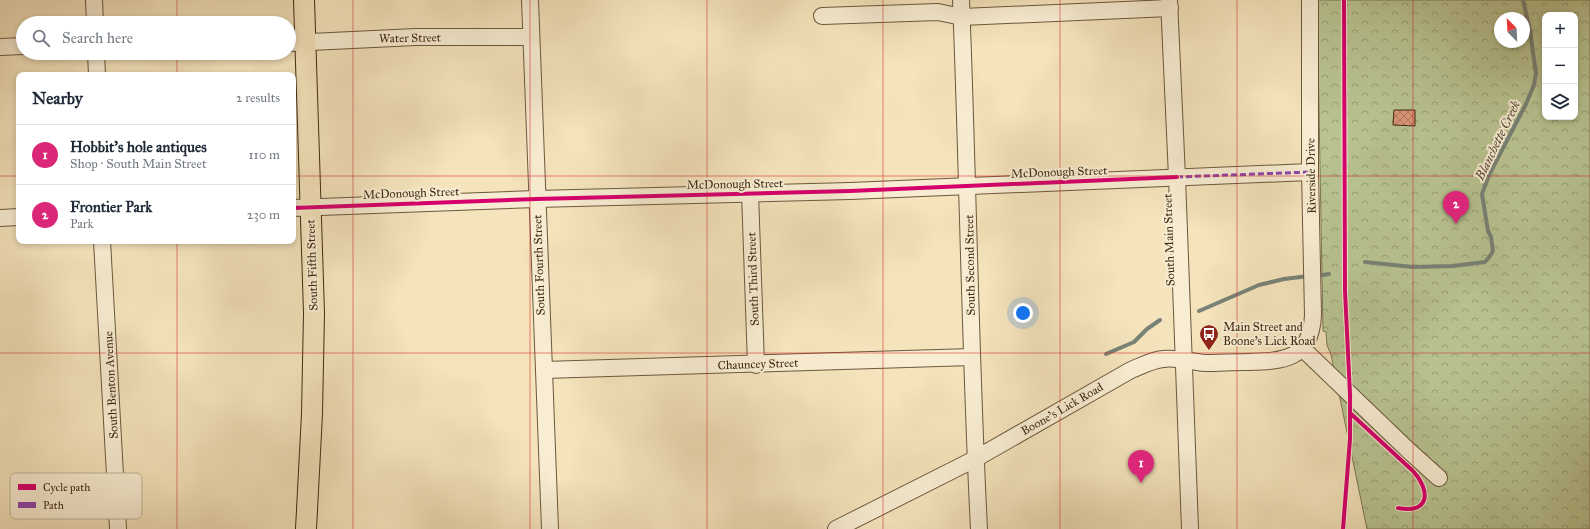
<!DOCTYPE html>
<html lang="en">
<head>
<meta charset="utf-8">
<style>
	:root { --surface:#fff; --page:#f6f6f7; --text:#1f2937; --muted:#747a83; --line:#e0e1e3; --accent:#db2777 }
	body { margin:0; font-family:"IM FELL Great Primer",serif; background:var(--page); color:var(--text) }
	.controls { position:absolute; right:12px; top:12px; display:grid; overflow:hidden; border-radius:8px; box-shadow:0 2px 6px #0003 }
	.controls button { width:36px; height:36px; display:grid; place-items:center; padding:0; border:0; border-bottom:1px solid var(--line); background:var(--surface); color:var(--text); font:20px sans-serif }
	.compass { position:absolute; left:1494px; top:12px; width:36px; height:36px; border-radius:50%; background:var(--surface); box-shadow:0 2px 6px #0003; rotate:336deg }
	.you { position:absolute; left:1023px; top:313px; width:14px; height:14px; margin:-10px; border:3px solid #fff; border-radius:50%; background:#1a73e8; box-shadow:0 0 0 6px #1a73e833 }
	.badge { display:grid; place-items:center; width:26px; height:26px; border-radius:50%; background:var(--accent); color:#fff; font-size:13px; font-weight:700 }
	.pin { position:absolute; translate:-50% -33px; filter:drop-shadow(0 1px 2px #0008) }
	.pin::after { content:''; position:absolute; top:21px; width:14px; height:12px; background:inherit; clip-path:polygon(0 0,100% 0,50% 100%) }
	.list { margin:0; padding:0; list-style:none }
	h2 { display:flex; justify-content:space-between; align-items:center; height:52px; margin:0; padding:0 16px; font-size:17px }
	h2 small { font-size:13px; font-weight:400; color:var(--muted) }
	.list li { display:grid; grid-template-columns:26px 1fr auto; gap:12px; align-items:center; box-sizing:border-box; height:60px; padding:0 16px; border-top:1px solid var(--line) }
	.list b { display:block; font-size:15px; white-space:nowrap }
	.list p { margin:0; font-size:13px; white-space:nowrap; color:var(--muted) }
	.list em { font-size:13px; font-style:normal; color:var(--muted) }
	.icon { flex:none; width:22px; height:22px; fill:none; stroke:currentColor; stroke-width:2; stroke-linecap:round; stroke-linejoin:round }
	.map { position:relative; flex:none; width:1590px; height:529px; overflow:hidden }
	.search { position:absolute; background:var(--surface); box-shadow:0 2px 6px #0003; left:16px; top:16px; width:280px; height:44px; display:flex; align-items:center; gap:10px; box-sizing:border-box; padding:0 14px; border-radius:22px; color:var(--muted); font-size:15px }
	.panel { position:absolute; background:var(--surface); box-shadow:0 2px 6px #0003; left:16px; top:72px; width:280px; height:172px; border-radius:8px }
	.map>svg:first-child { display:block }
</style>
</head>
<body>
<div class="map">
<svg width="1590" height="529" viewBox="0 0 1590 529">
	<defs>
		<pattern id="park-crowns" width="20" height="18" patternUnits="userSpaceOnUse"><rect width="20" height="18" fill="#b9c492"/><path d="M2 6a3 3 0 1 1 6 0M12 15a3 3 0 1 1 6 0" fill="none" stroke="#989f76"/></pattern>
		<pattern id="building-cross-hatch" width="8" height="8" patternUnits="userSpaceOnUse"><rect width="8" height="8" fill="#db9778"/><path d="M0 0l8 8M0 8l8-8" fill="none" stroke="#b37b61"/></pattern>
	</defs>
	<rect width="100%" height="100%" fill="#f4e3bb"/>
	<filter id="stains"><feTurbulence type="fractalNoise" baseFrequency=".005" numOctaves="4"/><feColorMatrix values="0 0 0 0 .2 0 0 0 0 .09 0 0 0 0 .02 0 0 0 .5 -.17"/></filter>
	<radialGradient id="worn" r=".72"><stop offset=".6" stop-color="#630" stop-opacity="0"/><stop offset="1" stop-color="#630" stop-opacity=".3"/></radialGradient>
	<!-- park -->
	<path fill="url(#park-crowns)" stroke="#7c7752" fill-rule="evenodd" d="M1317 0H1590V529H1367L1331 355 1327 345 1326 332 1323 331ZM1545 15H1575V117H1545ZM1500 18H1524V42H1500Z"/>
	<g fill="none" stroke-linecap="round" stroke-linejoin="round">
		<!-- stream -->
		<g stroke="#788277" stroke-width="4">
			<polyline points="1365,262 1413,267 1453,266 1485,262 1490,256 1493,251 1491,237 1488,231 1482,194 1489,175 1526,104 1534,85 1536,73 1530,31 1523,0"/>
			<polyline points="1316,276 1329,274"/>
			<polyline points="1199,311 1259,285 1284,279 1309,276"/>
			<polyline points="1106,354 1134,342 1147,329 1160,320"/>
		</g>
	</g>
	<!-- building -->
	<polygon fill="url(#building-cross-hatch)" stroke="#3f2a13" points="1394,110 1415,110 1415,126 1393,125"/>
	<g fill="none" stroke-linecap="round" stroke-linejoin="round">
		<defs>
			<g id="minor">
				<polyline points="94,0 95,23"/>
				<polyline points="530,0 550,529"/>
				<path d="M961 0C968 176 970 353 979 529"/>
				<polyline points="1169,0 1177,177 1190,529"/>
				<polyline points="822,16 938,12 962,17 1170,8"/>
				<polyline points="289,43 416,37 530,37"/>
				<polyline points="0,47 23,46"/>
				<polyline points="96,53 97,75"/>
				<polyline points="750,193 756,365"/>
				<polyline points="293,208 536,199 850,191 1310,172"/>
				<polyline points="0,218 19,217"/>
				<polyline points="102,241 118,529"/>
				<polyline points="1302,348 1408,450 1439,478"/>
				<polyline points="544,370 972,357"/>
				<path d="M836 529 975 459 1131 370C1141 366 1152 360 1163 359 1177 357 1191 362 1205 363 1219 363 1232 362 1246 362 1282 361 1311 361 1313 315L1310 172V0"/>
			</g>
			<polyline id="major" points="304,0 314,313 312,414 306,529"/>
		</defs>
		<!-- minor casing -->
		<use href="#minor" stroke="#6c583d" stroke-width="18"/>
		<!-- major casing -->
		<use href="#major" stroke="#3f2a13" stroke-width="22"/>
		<!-- minor -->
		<use href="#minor" stroke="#f8edd3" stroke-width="16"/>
		<!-- major -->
		<use href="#major" stroke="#f4e3bb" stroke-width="20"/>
		<!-- quiet -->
		<polyline stroke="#8e44ad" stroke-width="3" stroke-dasharray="6 3" stroke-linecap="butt" points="1177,177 1310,172"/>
		<defs>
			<g id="cycleway">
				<polyline points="293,208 536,199 850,191 1177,177"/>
				<path d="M1350 413 1413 471C1431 491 1430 514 1398 508"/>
				<polyline points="1343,529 1350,439 1350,394 1345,291 1344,0"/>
			</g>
		</defs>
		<!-- cycleway casing -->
		<use href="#cycleway" stroke="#f8edd3" stroke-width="6"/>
		<!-- cycleway -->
		<use href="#cycleway" stroke="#d6006c" stroke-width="4"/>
	</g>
	<!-- grid -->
	<path fill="none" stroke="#d62828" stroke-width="1" stroke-opacity="0.55" d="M177 0V23M353 0V529M530 0V529M707 0V529M883 0V529M1060 0V529M1237 0V529M1413 0V529M177 53V75M0 176H19M293 176H1590M177 241V529M0 353H1590"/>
	<!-- icons -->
	<defs>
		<symbol id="bus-pin" viewBox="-11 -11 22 30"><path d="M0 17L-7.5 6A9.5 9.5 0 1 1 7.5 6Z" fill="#8f2418" stroke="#f8edd3"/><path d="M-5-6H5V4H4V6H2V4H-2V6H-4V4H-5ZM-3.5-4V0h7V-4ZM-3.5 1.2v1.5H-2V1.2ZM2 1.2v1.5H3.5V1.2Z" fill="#fff"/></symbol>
	</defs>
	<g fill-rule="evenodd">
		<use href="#bus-pin" x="1198" y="323" width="22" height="30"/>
	</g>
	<g text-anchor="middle" stroke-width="4" stroke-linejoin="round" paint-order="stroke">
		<!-- street labels -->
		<g font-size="12" fill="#3f2a13" stroke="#f8edd3">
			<text transform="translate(410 38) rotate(-1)" y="4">Water Street</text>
			<text transform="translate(1059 172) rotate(-2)" y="4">McDonough Street</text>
			<text transform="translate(1311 176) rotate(-91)" y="4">Riverside Drive</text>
			<text transform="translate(735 184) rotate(-1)" y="4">McDonough Street</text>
			<text transform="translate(411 193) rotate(-2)" y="4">McDonough Street</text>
			<text transform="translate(1169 240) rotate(-92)" y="4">South Main Street</text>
			<text transform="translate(312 265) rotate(-92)" y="4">South Fifth Street</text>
			<text transform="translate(539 265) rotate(-92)" y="4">South Fourth Street</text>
			<text transform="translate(970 265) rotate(-91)" y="4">South Second Street</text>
			<text transform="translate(753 279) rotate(-92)" y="4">South Third Street</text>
			<text transform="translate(758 364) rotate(-2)" y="4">Chauncey Street</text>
			<text transform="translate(111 385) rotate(-93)" y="4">South Benton Avenue</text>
			<text transform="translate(1062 409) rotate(-30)" y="4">Boone's Lick Road</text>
		</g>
		<!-- poi labels -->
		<g font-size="12" fill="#3f2a13" stroke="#f8edd3" text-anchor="start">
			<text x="1223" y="331">Main Street and<tspan x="1223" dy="14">Boone's Lick Road</tspan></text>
		</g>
		<!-- water labels -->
		<g font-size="13" font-style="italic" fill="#574e3c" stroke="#f8edd3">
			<text transform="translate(1497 140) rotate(-64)" y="5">Blanchette Creek</text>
		</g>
	</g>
	<!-- legend -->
	<rect x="10" y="473" width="132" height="46" rx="6" fill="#f8edd3" stroke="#c0b299" stroke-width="1"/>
	<rect x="18" y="484" width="18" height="6" fill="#d6006c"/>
	<rect x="18" y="502" width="18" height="6" fill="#8e44ad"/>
	<g font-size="11" fill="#3f2a13">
		<text x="43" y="491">Cycle path</text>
		<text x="43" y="509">Path</text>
	</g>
	<rect width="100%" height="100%" filter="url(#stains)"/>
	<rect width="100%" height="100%" fill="url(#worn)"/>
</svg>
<div class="controls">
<button>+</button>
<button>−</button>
<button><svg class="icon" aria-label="layers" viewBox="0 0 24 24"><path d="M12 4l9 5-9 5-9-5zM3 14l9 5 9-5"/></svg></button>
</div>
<svg class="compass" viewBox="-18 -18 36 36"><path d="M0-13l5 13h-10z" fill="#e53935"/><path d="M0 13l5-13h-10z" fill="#747a83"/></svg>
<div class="you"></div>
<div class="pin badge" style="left:1141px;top:483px">1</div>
<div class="pin badge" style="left:1456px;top:224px">2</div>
<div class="search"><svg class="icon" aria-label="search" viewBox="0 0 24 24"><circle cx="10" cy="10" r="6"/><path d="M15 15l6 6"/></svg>Search here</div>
<section class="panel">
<h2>Nearby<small>2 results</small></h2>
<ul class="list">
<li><span class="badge">1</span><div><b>Hobbit's hole antiques</b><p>Shop · South Main Street</p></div><em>110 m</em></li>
<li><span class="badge">2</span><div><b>Frontier Park</b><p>Park</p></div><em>230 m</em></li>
</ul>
</section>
</div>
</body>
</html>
